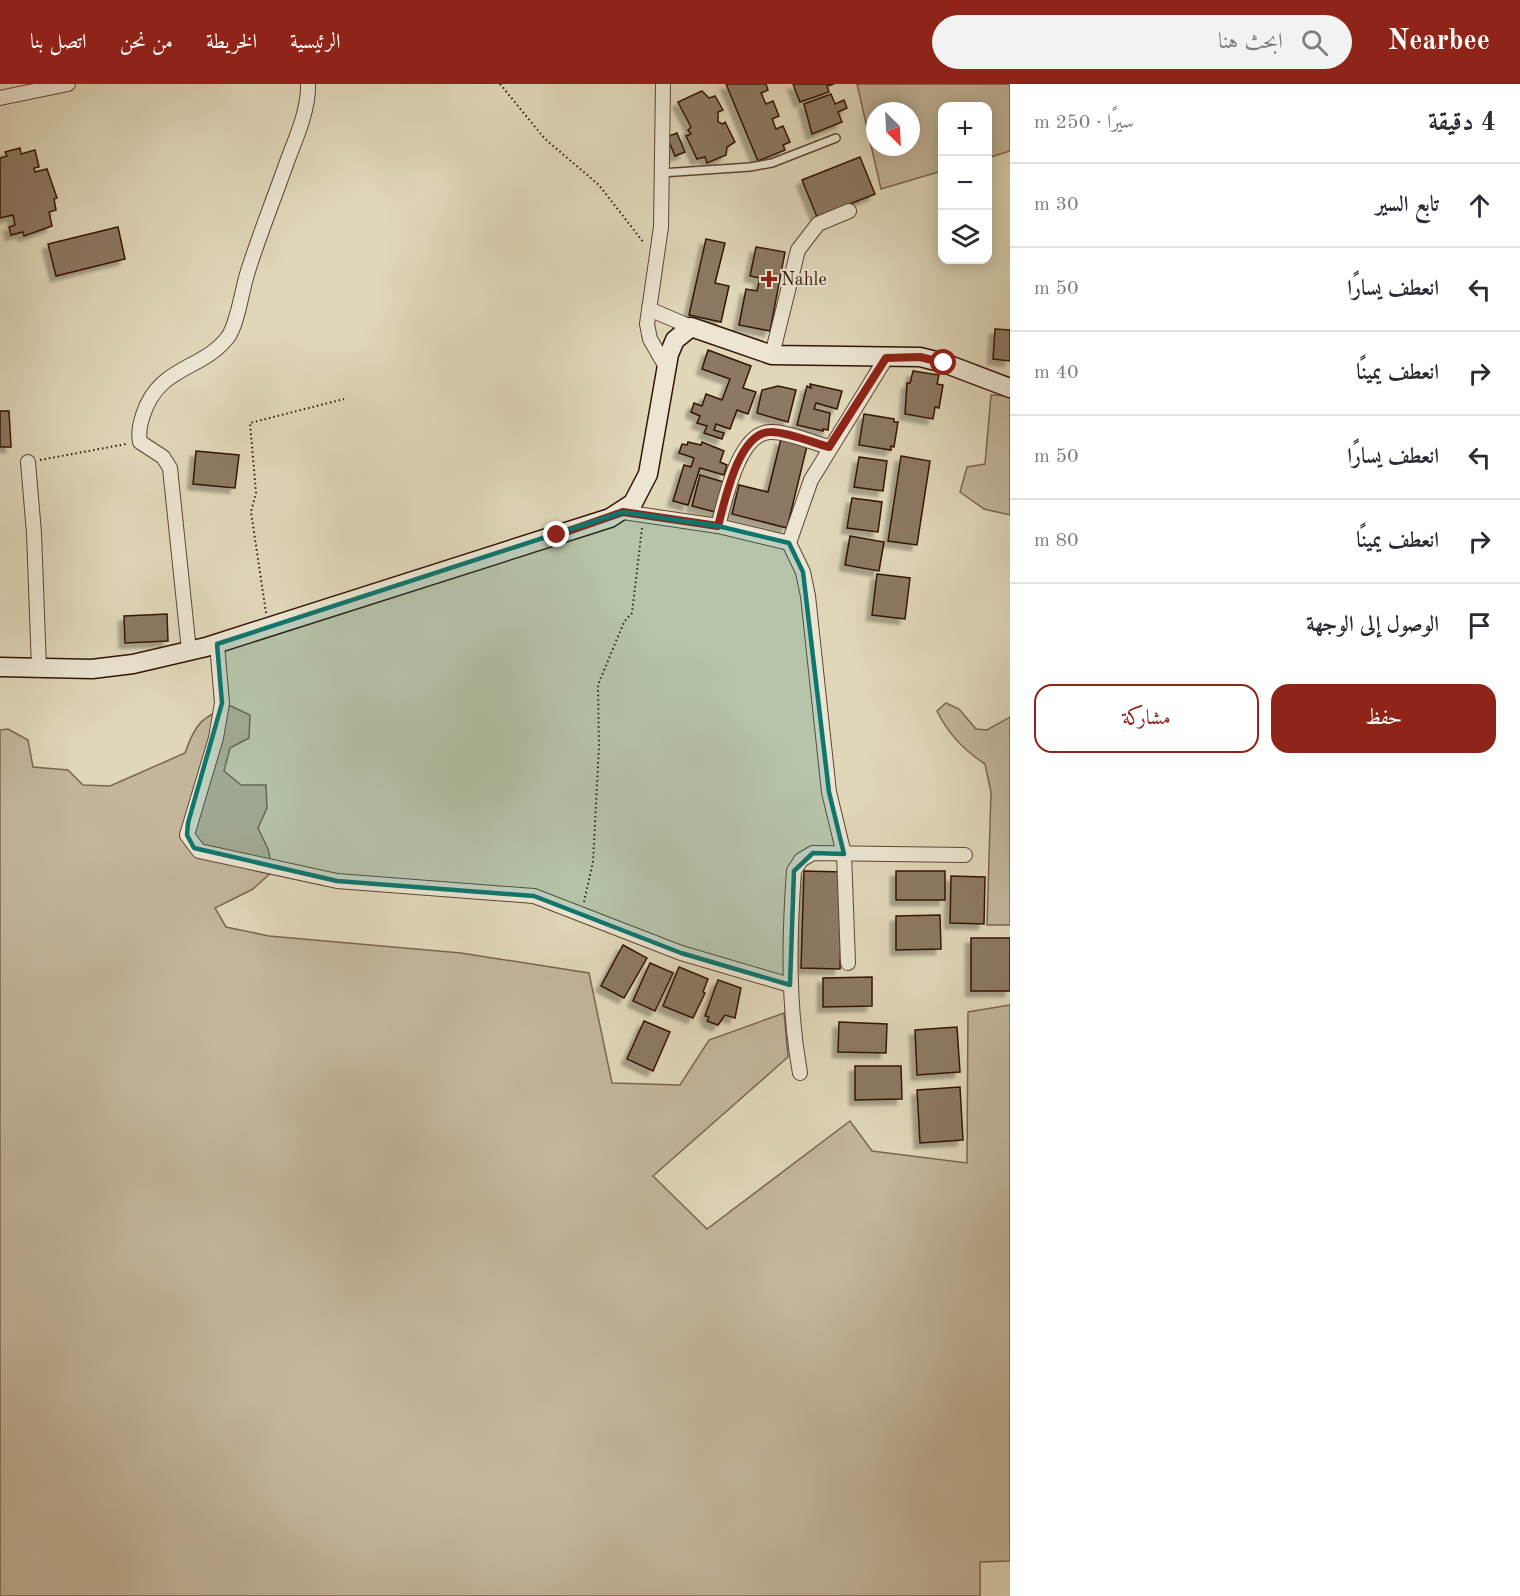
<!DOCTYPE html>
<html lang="ar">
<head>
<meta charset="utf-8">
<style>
	:root { --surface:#fff; --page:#f2f2f3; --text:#2b2b33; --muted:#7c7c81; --line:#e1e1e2; --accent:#8f2418 }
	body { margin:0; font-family:"Old Standard TT",Amiri,serif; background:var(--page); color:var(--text); direction:rtl }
	.controls { position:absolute; right:18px; top:18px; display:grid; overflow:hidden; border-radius:12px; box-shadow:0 3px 15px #0003 }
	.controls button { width:54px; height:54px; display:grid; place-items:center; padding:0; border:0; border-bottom:2px solid var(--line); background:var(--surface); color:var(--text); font:30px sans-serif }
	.compass { position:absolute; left:866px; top:18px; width:54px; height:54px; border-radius:50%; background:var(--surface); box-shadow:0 3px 15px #0003; rotate:156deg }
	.stop { position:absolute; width:18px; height:18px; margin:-14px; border:4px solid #8f2418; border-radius:50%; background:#fff }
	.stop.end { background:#8f2418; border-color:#fff; box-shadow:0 2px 6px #0008 }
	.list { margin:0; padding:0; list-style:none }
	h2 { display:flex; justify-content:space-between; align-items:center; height:78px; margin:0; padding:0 24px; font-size:26px }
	h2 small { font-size:20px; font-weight:400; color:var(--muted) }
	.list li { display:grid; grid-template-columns:39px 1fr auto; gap:18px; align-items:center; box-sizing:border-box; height:84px; padding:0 24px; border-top:2px solid var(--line) }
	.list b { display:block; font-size:22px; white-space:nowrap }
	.list em { font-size:20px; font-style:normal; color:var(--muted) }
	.actions { display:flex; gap:12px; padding:18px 24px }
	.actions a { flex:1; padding:14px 0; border:2px solid var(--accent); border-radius:18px; text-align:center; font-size:21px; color:var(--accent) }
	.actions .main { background:var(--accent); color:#fff }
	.icon { flex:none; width:33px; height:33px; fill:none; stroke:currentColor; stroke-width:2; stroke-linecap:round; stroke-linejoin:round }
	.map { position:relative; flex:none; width:1010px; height:1512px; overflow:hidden; direction:ltr }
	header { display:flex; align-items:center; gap:36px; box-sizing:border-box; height:84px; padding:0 30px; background:var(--accent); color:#fff }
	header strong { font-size:28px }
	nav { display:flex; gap:33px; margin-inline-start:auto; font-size:21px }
	.search { width:420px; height:54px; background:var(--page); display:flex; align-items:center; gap:15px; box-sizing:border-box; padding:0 21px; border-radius:33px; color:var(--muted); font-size:22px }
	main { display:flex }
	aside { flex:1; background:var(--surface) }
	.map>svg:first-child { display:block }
</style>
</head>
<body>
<header>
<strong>Nearbee</strong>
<div class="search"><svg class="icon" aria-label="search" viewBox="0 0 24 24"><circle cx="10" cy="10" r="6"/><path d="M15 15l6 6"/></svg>ابحث هنا</div>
<nav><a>الرئيسية</a><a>الخريطة</a><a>من نحن</a><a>اتصل بنا</a></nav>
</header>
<main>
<aside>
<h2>4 دقيقة<small>سيرًا · 250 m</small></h2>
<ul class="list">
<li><svg class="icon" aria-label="ahead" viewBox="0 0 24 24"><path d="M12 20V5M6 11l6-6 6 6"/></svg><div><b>تابع السير</b></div><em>30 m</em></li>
<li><svg class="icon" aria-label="left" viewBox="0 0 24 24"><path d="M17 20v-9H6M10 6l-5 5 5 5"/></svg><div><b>انعطف يسارًا</b></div><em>50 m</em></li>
<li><svg class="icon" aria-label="right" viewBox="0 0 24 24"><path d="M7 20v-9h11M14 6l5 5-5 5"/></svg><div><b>انعطف يمينًا</b></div><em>40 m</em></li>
<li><svg class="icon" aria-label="left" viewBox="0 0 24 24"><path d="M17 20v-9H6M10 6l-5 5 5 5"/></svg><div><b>انعطف يسارًا</b></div><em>50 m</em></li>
<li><svg class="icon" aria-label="right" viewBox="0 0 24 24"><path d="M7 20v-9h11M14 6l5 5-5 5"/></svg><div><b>انعطف يمينًا</b></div><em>80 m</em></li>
<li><svg class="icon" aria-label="arrive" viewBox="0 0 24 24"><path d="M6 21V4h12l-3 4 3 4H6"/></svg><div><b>الوصول إلى الوجهة</b></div></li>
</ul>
<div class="actions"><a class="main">حفظ</a><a>مشاركة</a></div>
</aside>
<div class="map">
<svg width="1010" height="1512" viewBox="0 0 1010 1512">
	<defs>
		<filter id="shadow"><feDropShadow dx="-5.5" dy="5.5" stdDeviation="1.5" flood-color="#0004"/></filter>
	</defs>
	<rect width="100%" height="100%" fill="#e0d7b9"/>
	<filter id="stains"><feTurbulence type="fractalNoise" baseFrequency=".00333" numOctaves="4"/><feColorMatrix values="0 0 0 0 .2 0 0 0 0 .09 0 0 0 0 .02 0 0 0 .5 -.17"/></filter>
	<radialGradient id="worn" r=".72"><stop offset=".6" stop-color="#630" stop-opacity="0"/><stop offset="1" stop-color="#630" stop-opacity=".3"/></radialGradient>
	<!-- green -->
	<g fill="#c3b69b" stroke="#7b6550" stroke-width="1.5" fill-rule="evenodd">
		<path d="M857 0H1010V67L988 74V22H942V87L881 105ZM875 27H911V63H875Z"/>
		<polygon points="991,311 1010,312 1010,431 984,425 960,408 967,383 985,380"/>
		<path d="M946 619 959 625 976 645 987 646 1010 633V841H987L991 708 985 680C965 667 948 650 937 627Z"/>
		<path d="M231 622 250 631 249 654 230 664 224 687 241 701H266L267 724 258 744 268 765 273 787 253 805 215 824 226 843 269 852 461 869 589 889 612 999 680 1001 709 956 784 929 788 973 653 1092 707 1145 850 1037 872 1067 967 1079 968 928 1010 921V1477L980 1478V1512H0V646L8 645 28 656 33 683 68 686 83 701 110 702 185 669C195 640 202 632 231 622Z"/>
	</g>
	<!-- building -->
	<g fill="#8d7963" stroke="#331406" stroke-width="1.5" filter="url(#shadow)">
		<polygon points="726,0 766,0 768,6 761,9 766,20 773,17 779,32 772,35 776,45 783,42 790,58 783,61 785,66 758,77"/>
		<polygon points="793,0 834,0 827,2 829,8 800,18"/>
		<polygon points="702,7 709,14 715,12 723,26 718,28 718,38 723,40 725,38 735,58 727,63 726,71 707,79 705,73 697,75 686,52 691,50 688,46 691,43 678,18"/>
		<polygon points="831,10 835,20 844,16 847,24 838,28 842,38 812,50 804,20"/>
		<polygon points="677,49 685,68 675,72 667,53"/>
		<polygon points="20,64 21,70 35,66 39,83 34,84 35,88 47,85 57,114 54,115 56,126 49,128 52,142 24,152 23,148 11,151 9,143 15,141 13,131 0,134 0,74 7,72 5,68"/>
		<polygon points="860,73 875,110 817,133 802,96"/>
		<polygon points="118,143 125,175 56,192 48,160"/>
		<polygon points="706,155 725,159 715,199 729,202 721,238 689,231"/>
		<polygon points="756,163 785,168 770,247 739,241 746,205 757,207 760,194 750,192"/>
		<polygon points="995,245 1010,246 1010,277 993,275"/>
		<polygon points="708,266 751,282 743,304 756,308 748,330 737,326 730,345 716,340 714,346 724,349 722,355 704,349 707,342 697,339 700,332 691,328 694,319 702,322 706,310 722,316 730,295 702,285"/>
		<polygon points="913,287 939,291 937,300 943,301 939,324 935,323 933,335 905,330 907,299 910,299"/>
		<polygon points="810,300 842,307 837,325 816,319 814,325 830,329 828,346 823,345 823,347 797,341 807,302 811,304"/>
		<polygon points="778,302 796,306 788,338 757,329 762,306"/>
		<polygon points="0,327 9,327 11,363 0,363"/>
		<polygon points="864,330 894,335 894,338 898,338 894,363 891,362 891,366 859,361"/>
		<polygon points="781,355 807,362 787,444 732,430 739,401 768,408"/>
		<polygon points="688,358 701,361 702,358 724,367 720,378 727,381 724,391 700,384 688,421 673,417 684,381 691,383 694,374 679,369 682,360 687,361"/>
		<polygon points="196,367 239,371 235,404 193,400"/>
		<polygon points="901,372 930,377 917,461 888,457"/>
		<polygon points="859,373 887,377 883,407 854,403"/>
		<polygon points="700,391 727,399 719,429 692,422"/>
		<polygon points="852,414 882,418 878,448 847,444"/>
		<polygon points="850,452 884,458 879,487 845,481"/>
		<polygon points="877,490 910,494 905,535 872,531"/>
		<polygon points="167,530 168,557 125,559 124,532"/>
		<polygon points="804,787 843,788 840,885 801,884"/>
		<rect x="896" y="787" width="49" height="29"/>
		<polygon points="951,792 985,793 984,840 950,839"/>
		<polygon points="940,831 941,865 896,866 896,832"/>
		<rect x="971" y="854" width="39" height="53"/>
		<polygon points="623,861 647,874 624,914 601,902"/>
		<polygon points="650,879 673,889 655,927 633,917"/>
		<polygon points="679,883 708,895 703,908 705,909 693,934 663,922"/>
		<polygon points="872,893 872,922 823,923 823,894"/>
		<polygon points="718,896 741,904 735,934 725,931 718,941 707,937 709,933 705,932"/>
		<polygon points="644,937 670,948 653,987 627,975"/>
		<polygon points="839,938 887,940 886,969 838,968"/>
		<polygon points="957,943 960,988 917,991 915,946"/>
		<polygon points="855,982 901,982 902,1015 855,1016"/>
		<polygon points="960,1003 963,1056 920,1059 917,1006"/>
	</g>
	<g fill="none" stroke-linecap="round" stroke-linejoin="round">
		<defs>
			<polyline id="lane" points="661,89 750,83 772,79 836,54"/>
			<g id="street">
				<polyline points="663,0 661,143 647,240 650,255 666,283"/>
				<polyline points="0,14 68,0"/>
				<polyline points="649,225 691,243"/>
				<polyline points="772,271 798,166 818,140 849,127"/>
				<polyline points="28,378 34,449 39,584"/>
				<polyline points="623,428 718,442 789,459"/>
				<path d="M718 442C725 417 738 349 770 348 785 347 814 359 829 363"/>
				<polyline points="217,560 222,619 216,654 187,751 199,767 337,797 534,812 681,869 790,901"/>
				<path d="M189 567 170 384 163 373 140 358C138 349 140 340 143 331 159 281 202 287 228 253 238 239 242 205 248 187 260 149 275 112 288 75 297 52 309 24 308 0"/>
				<polyline points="848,879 844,770 829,708 808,512 803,488 789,459 811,396 886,274"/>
				<path d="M800 989C788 922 789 855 794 787L801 776 813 769 965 771"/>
			</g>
			<polyline id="secondary" points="0,583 92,585 133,580 206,563 610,434 633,419 648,390 669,270 675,256 691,243 772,271 920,273 944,279 1010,304"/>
		</defs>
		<!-- lane casing -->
		<use href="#lane" stroke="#5e4533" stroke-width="10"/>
		<!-- street casing -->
		<use href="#street" stroke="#5e4533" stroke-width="16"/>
		<!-- secondary casing -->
		<use href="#secondary" stroke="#331406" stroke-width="21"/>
		<!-- path -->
		<g stroke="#331406" stroke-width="2" stroke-dasharray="1.5 3" stroke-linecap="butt">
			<polyline points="500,0 545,55 599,101 644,159"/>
			<polyline points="40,376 126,360"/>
			<polyline points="266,529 251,428 256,409 250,339 344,315"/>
			<polyline points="584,818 593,778 599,662 598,601 624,538 632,529 642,444"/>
		</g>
		<!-- lane -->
		<use href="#lane" stroke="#ebe5d2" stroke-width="7"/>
		<!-- street -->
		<use href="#street" stroke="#ebe5d2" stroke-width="14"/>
		<!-- secondary -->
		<use href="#secondary" stroke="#ebe5d2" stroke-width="18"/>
	</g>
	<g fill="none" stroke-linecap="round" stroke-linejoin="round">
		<!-- route -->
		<path stroke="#8f2418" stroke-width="8" d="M557 451 623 428 718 442C725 417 738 349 770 348 785 347 814 359 829 363L886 274 920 273 944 279"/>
	</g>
	<!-- marked area -->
	<path fill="#0f766e" fill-opacity="0.2" stroke="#0f766e" stroke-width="4.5" stroke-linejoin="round" d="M623 428 718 442 789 459 803 488 829 708 844 770 813 769 794 787 790 901 681 869 534 812 337 797 194 764 187 751 188 739 222 619 217 560Z"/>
	<!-- markers -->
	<path fill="#8f2418" stroke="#ebe5d2" stroke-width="2" d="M766 186h6v6h6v6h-6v6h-6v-6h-6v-6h6z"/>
	<g text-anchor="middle" stroke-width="4.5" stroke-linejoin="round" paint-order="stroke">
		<!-- poi labels -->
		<g font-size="18" fill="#331406" stroke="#ebe5d2" text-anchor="start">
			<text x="781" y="201">Nahle</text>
		</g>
	</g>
	<rect width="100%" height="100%" filter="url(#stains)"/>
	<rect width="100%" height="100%" fill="url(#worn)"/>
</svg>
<div class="controls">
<button>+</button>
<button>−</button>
<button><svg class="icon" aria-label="layers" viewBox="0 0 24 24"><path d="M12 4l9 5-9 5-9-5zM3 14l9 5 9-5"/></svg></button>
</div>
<svg class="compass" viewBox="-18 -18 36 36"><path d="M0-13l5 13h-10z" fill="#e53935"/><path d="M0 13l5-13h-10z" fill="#7c7c81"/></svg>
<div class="stop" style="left:944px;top:279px"></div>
<div class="stop end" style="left:557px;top:451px"></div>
</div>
</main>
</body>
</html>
